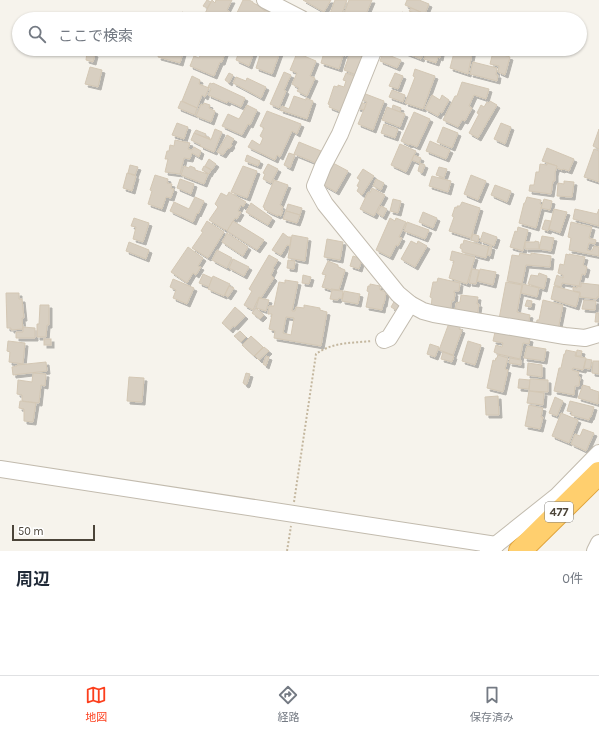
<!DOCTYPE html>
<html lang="ja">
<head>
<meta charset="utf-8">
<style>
	:root { --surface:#fff; --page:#f2f2f3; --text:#1f2937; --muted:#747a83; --line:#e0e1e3; --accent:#fc3f1d }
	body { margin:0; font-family:Karla,"Noto Sans JP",sans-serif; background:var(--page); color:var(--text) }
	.scale { position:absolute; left:12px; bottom:10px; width:83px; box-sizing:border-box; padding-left:4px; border:2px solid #4b4439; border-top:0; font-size:11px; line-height:14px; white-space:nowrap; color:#4b4439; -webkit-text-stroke:3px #fff; paint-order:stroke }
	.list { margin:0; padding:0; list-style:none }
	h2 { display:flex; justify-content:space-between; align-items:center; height:52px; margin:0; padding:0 16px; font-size:17px }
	h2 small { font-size:13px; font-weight:400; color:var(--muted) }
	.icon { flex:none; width:22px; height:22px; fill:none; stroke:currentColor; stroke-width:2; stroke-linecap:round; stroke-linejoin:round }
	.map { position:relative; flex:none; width:599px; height:551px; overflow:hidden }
	.search { position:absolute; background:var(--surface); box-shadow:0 1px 3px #0004; left:12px; right:12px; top:12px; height:44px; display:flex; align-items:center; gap:10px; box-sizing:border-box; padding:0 14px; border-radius:22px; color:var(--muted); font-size:15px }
	.sheet { height:124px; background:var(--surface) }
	nav { display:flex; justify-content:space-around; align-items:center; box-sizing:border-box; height:56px; border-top:1px solid var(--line); background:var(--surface); font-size:11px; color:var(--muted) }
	nav a { display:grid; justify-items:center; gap:2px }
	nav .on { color:var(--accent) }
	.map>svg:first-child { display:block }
</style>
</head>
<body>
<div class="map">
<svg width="599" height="551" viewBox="0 0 599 551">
	<defs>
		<filter id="shadow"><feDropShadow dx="3" dy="3" stdDeviation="0" flood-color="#0004"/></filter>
	</defs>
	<rect width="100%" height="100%" fill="#f6f3ec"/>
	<!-- building -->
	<g fill="#d8cfc1" stroke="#d3c7b4" fill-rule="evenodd" filter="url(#shadow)">
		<polygon points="207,0 211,2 207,8 203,6"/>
		<polygon points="212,0 215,3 216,0 232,0 227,10 231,13 227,19 224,18 223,19 202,19"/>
		<polygon points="243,0 249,0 253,2 253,3 262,7 262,9 265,11 267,9 272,11 271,16 268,14 266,19 245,19 236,15"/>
		<polygon points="303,0 331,0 324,12"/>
		<polygon points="335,0 347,0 340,19 341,19 328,19"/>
		<polygon points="349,0 372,0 364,19 342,19"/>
		<polygon points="407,0 419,0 429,4 425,14 405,5"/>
		<polygon points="411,8 425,14 424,17 409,11"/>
		<polygon points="182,12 201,19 180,19"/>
		<polygon points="402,12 413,17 413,19 399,19"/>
		<polygon points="160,49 184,49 180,63 158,57"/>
		<polygon points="203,49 224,49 226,50 222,62 220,62 214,76 190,66 194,56 199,58"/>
		<polygon points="240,49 278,49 277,51 280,52 272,74 256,68 261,52 255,49 249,66 236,60"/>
		<polygon points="325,49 348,49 346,56 343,55 339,69 321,63"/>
		<polygon points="402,49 425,49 421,59 401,51"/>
		<polygon points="428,49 441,49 440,52 441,53 440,58 438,57 436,63 424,59"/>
		<polygon points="455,49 473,49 468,74 450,68"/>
		<polygon points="496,49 504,49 502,54 495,52"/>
		<polygon points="353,50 362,53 361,56 365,58 359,76 344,70 350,53 352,53"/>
		<polygon points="87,52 95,54 93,62 86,60"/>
		<polygon points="493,52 510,57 505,75 498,72 499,66 490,64"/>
		<polygon points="297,53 316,61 310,76 315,78 307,96 297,91 299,88 292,84 297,73 290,70"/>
		<polygon points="383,53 401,60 397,68 380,61"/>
		<polygon points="473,62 497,68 496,75 498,75 497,81 470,74"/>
		<polygon points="90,67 102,70 98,87 85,84"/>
		<polygon points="415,69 435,76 423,109 405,103 415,77 413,76"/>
		<polygon points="284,72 291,75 284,90 286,91 279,108 270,104"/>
		<polygon points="229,73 233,75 229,83 225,80"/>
		<polygon points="346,73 357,77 344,113 329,107 330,105 328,104 334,86 338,87 338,85 344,87 346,81 343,80"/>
		<polygon points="395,73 403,76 398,89 389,86"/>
		<polygon points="192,76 200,80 199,84 209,88 205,97 202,95 197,108 182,101"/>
		<polygon points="236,77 246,81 247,78 266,87 261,98 233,83"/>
		<polygon points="462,82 489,89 486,99 474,95 469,106 472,108 465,121 462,120 458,127 443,120 455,96 457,96"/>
		<polygon points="210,83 212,84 213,83 245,98 241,107 228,101 227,103 208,95 211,89 208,87"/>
		<polygon points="392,90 405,95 403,102 389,97"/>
		<polygon points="363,93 384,101 373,130 358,124 367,102 361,99"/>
		<polygon points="432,95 440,100 442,95 449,100 442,113 440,112 438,116 425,109"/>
		<polygon points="294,96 306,100 306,98 313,101 307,119 280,110 282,106 289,109"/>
		<polygon points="181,101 197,108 195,115 178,108"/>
		<polygon points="490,101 497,105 478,138 469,133 479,114 477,113 481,105 484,107 487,102 489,103"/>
		<polygon points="360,102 366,104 364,110 357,108"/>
		<polygon points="204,103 210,105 209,108 215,111 211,122 196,116 201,104 203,105"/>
		<polygon points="247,105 257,110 250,125 248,124 242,135 222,126 228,114 239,119"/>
		<polygon points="393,105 401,108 400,112 392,109"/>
		<polygon points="387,107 405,114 400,127 382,120"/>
		<polygon points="267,111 301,124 297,134 292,131 280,157 277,155 275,160 248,147 252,140 260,145 263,138 260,136 264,128 260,126"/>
		<polygon points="414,112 430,119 417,147 410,144 409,145 401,141"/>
		<polygon points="177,123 188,127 184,139 172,135"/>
		<polygon points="501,123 511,127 505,144 494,139"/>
		<polygon points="384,124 398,129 395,138 381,133"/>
		<polygon points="443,127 458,133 452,148 437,142"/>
		<polygon points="215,129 222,132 214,152 200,146 201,145 191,140 194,133 211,140"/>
		<polygon points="599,129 599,149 593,146"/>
		<polygon points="196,130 206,134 205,136 210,138 210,139 194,133"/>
		<polygon points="227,135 234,139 231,144 232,145 229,149 228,148 223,155 217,152"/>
		<polygon points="175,140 190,143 188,149 192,150 194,147 201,151 199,157 192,153 190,159 184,158 180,174 165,172 168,159 165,159 167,151 169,151 170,145 174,146"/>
		<polygon points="430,141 450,150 446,159 426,151"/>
		<polygon points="299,142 321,151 316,163 294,154"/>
		<polygon points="400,144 416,151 406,172 391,165"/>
		<polygon points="547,148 574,159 569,171 563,169 562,170 556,168 557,166 542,161"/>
		<polygon points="594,149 599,151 599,182 584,177"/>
		<polygon points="289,153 295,155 290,168 284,165"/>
		<polygon points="247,155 260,161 258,166 245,161"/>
		<polygon points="414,155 421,158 419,163 412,160"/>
		<polygon points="209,159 216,164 212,170 205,166"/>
		<polygon points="333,163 348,171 336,192 322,184"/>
		<polygon points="420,163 425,165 422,173 418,171"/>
		<polygon points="547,163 557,166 555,173 555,181 553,181 551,194 529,191 530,185 534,185 536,172 539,172 540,164 547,165"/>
		<polygon points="268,164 278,169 271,183 263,179 265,174 263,173"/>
		<polygon points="130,165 138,167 135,175 128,173"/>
		<polygon points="184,166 189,168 190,166 195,168 195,170 208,174 204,184 181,175"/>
		<polygon points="204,166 211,170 209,174 202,170"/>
		<polygon points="243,166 257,171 247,198 231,192"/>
		<polygon points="439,167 447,169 444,178 436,175"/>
		<polygon points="363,169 374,176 362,195 357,191 359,187 357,186 360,180 357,178"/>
		<polygon points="127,173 136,176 132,191 123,188"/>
		<polygon points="155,175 168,179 167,183 172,184 171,188 174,189 171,198 166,197 162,209 148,204 152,191 150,190"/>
		<polygon points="471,175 486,181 478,200 464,194"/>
		<polygon points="432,176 451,181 448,192 429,186"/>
		<polygon points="180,179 194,184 191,194 177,188"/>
		<polygon points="376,179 384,183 381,190 373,186"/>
		<polygon points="274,180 288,185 280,205 283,207 281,210 283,210 281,216 278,215 278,216 269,212 264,209 265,208 263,207"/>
		<polygon points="564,181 574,182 572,197 557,196 558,183 564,184"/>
		<polygon points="495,185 511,191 507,202 491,195"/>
		<polygon points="372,188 385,195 374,216 360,209 368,192 370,193"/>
		<polygon points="229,192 246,202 243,207 241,205 238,211 241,212 237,219 235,218 227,231 225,229 225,230 209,220 218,207 215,204 221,193 227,196"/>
		<polygon points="195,197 204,201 198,214 197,213 193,222 170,211 174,202 189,209"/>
		<polygon points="527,197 541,200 540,204 542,205 536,228 519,223 524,203 525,203"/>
		<polygon points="393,199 401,201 398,213 390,211"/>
		<polygon points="544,199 552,201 550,210 541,208"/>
		<polygon points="462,202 480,208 471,238 449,231 454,217 452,216 455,207 457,208 457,206 460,206"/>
		<polygon points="251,203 272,218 268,225 246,212"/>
		<polygon points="288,204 302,208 300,215 286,211"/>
		<polygon points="381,206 387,209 383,217 377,213"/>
		<polygon points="554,209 567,212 560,233 549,229"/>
		<polygon points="575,209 597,214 599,209 599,226 573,219"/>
		<polygon points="286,211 300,215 297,223 283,219"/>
		<polygon points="423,212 437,218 433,228 419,222"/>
		<polygon points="134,218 149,223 143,242 133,239 136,227 131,226"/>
		<polygon points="390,218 395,221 396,218 406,222 399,237 402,238 398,246 396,245 390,257 376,250"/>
		<polygon points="545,220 551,221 548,231 542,229"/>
		<polygon points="207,221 224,232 208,258 192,248 203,232 201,231"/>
		<polygon points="233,221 264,240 257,250 227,231"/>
		<polygon points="407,222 429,230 425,239 404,231"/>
		<polygon points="571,222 592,227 589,238 596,240 595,244 589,243 587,250 592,251 594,246 599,247 599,256 569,250 571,238 568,237"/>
		<polygon points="518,227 528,230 523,251 510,247 515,231 517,232"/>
		<polygon points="483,232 497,237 494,246 480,241"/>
		<polygon points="227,233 248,247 243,256 222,242"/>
		<polygon points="283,233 288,237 291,237 290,246 287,245 281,255 272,250"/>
		<polygon points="473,234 479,236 478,242 471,240"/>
		<polygon points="292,235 308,238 305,261 288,258"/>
		<polygon points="542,236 554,238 551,251 539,249"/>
		<polygon points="327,239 343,242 340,260 324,257"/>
		<polygon points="464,240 489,247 486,258 462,252 462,249 460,248 461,244 463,244"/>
		<polygon points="411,241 417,244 418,241 427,246 415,267 401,259"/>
		<polygon points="535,241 539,242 539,249 525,249 525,242 535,242"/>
		<polygon points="129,242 149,250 146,259 126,251"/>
		<polygon points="489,246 492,247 490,256 487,255"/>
		<polygon points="188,247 203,258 198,266 201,267 196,275 193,273 187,283 171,272"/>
		<polygon points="217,250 232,258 227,268 212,260"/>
		<polygon points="452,251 475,257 467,284 449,278 454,261 450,260"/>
		<polygon points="520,253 531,255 531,253 551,256 550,267 526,265 522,284 507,281 512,255 519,256"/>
		<polygon points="566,254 569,255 569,254 585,257 583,265 587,267 585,275 582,274 579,286 562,283 561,287 554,285 557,275 563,278 563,275 558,273 560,264 564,265"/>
		<polygon points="269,255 278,260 273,268 274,269 271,275 274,278 261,298 259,297 253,310 244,305 252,291 249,289"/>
		<polygon points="353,256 362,259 359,269 350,266"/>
		<polygon points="233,259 249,267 244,276 229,268"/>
		<polygon points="288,260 295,261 294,269 287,268"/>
		<polygon points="328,261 338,265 338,267 345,270 339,290 331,289 331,290 322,287 326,275 322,274"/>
		<polygon points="472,269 479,270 476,284 469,283"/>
		<polygon points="480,269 496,272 493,285 477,281"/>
		<polygon points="539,273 547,276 544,289 528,284 531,275 538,276"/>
		<polygon points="203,274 212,278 209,287 199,283"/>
		<polygon points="303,275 311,277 309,284 302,283"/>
		<polygon points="213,276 230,284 224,296 208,289"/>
		<polygon points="438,278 460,283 459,291 454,291 454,293 455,293 454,301 452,300 450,312 431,308 432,298 430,297 433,282 437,282"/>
		<polygon points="173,279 194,288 187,304 173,298 176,290 170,287"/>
		<path d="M285 280 298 282 292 311H295L296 307 304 308V305L320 308V310L327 312 321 346 274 338 275 331 269 329 272 314H268L269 306H274L279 282 285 283ZM286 317 294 318 291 335 283 333Z"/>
		<polygon points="506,282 522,285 517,312 530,315 528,326 499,319"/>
		<polygon points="581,283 599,285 599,297 597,297 597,299 580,297 580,292 573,291 573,287 577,288 577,286 581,287"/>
		<polygon points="370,284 380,286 380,290 386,292 384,304 383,304 382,310 366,307 369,292 367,291 368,286 370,286"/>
		<polygon points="523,284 539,288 537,297 521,293"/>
		<polygon points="229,286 234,288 228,297 225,295"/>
		<polygon points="554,286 580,293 576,307 551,299"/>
		<polygon points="332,290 343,291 342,299 339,298 338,300 330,299"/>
		<polygon points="344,291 360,294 358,304 342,301"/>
		<polygon points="6,293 19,293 19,299 22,299 24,318 22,318 23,329 11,330 11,328 7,328"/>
		<polygon points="461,295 478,297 477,304 479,304 477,317 455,313 456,303 460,302"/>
		<polygon points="259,298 269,300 266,311 256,308"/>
		<polygon points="395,300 403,304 399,312 391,307"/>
		<polygon points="527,300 532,301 531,307 525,306"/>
		<polygon points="543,300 563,305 558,330 536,326 537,320 539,320"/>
		<polygon points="584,300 596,301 595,310 582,309"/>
		<polygon points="40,305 49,305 49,325 47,325 46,337 37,337 37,324 39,324"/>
		<polygon points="235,307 245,316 235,327 233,326 230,330 222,323"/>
		<polygon points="256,308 264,315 260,319 252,313"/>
		<polygon points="596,313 599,313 599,322 595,322"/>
		<polygon points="449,323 460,327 459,329 462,330 453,355 439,350"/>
		<polygon points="23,327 35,328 35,338 16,338 16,332 23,332"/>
		<polygon points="240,331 246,337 241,342 234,336"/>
		<polygon points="495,332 526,338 530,339 529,344 523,343 520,359 498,354 494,352 496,345 502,347 503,343 493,341"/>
		<polygon points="251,336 263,347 254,356 242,345"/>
		<rect x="44" y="339" width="7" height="6"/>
		<polygon points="8,341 25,343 23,364 9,362 10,352 7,351"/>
		<polygon points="468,341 481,345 475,365 462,361"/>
		<polygon points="430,344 439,347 435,357 427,354"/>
		<polygon points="527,346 546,349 544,361 524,358"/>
		<polygon points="264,347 269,351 259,360 255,356"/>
		<polygon points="566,350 576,352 575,356 586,358 583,370 573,368 572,370 579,372 578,376 580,377 579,386 575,386 574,395 554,391 559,368 561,368 564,354 565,354"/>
		<polygon points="577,350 582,351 581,356 576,356"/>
		<polygon points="443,352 454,356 452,362 441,359"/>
		<polygon points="498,355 508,358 505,369 508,370 503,392 487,388 493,360 495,361 496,358 497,358"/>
		<polygon points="266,356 269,357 266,366 263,364"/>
		<polygon points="510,358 521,360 521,365 509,363"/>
		<polygon points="586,359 592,360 590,369 584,368"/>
		<polygon points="593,361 599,361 599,374 592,373"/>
		<polygon points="46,362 47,371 13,375 12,367 17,366 17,365"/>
		<polygon points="528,363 542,365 542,377 527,375"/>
		<polygon points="33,373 46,374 45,386 41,385 39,403 22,401 22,395 17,394 18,380 32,382"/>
		<polygon points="246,373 250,374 247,384 246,385 244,384 244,383 243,383"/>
		<polygon points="129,377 144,378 142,402 127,401"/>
		<polygon points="519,379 530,380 529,389 518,388"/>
		<polygon points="530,379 548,380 548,392 529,391"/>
		<polygon points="583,385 590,387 590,389 599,392 598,404 578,398"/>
		<polygon points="529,391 544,393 543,405 527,403"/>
		<polygon points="498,396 499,415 486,415 485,397"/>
		<polygon points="555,397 563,401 557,416 549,413"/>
		<polygon points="20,401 36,403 33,422 24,421 24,409 19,408"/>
		<polygon points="570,401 594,407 591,417 590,417 589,420 571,415 572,412 567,411"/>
		<polygon points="529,405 543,408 541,417 543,417 540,429 525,426"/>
		<polygon points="561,413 578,420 569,443 552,436"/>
		<polygon points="583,429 594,433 586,451 571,444 575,434 580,436"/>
	</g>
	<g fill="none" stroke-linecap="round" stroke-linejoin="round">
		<defs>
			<g id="minor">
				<polyline points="265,0 302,19"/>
				<polyline points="374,49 340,134 323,166 315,186 325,204 398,294 410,304 423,311 434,314 565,336 585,338 599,334"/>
				<polyline points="384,340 389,338 410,304"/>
				<polyline points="0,469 496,545"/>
				<polyline points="488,551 557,496 599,453"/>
				<polyline points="595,551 599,543"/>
			</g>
			<polyline id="highway" points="520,551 599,473"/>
		</defs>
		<!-- minor casing -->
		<use href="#minor" stroke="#c2bbae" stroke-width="18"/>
		<!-- highway casing -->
		<use href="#highway" stroke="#e0a43c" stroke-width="24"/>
		<!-- path -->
		<g stroke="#c4b79f" stroke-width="2" stroke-dasharray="2 2" stroke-linecap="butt">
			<path d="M294 502 316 354C332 342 353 343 372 341"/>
			<polyline points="287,551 291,526"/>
		</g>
		<!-- minor -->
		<use href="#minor" stroke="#fff" stroke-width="16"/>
		<!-- highway -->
		<use href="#highway" stroke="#ffcf6e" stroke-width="22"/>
	</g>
	<g text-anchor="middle" stroke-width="4" stroke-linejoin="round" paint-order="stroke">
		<!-- shield labels -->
		<rect fill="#fff" stroke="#817c74" stroke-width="1" x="545" y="502" width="28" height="20" rx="3"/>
		<g font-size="12" font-weight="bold" fill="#4b4439">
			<text x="559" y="516">477</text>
		</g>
	</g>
</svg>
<div class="scale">50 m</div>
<div class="search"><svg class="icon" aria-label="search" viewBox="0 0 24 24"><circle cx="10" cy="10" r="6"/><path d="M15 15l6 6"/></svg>ここで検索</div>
</div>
<section class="sheet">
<h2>周辺<small>0件</small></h2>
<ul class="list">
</ul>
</section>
<nav>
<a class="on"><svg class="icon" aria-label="map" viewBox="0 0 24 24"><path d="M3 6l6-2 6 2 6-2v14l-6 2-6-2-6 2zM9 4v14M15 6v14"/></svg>地図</a>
<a><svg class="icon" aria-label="directions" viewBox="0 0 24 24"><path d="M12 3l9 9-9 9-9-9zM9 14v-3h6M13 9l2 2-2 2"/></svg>経路</a>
<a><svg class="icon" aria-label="saved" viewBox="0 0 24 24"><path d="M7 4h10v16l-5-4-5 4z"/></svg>保存済み</a>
</nav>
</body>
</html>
